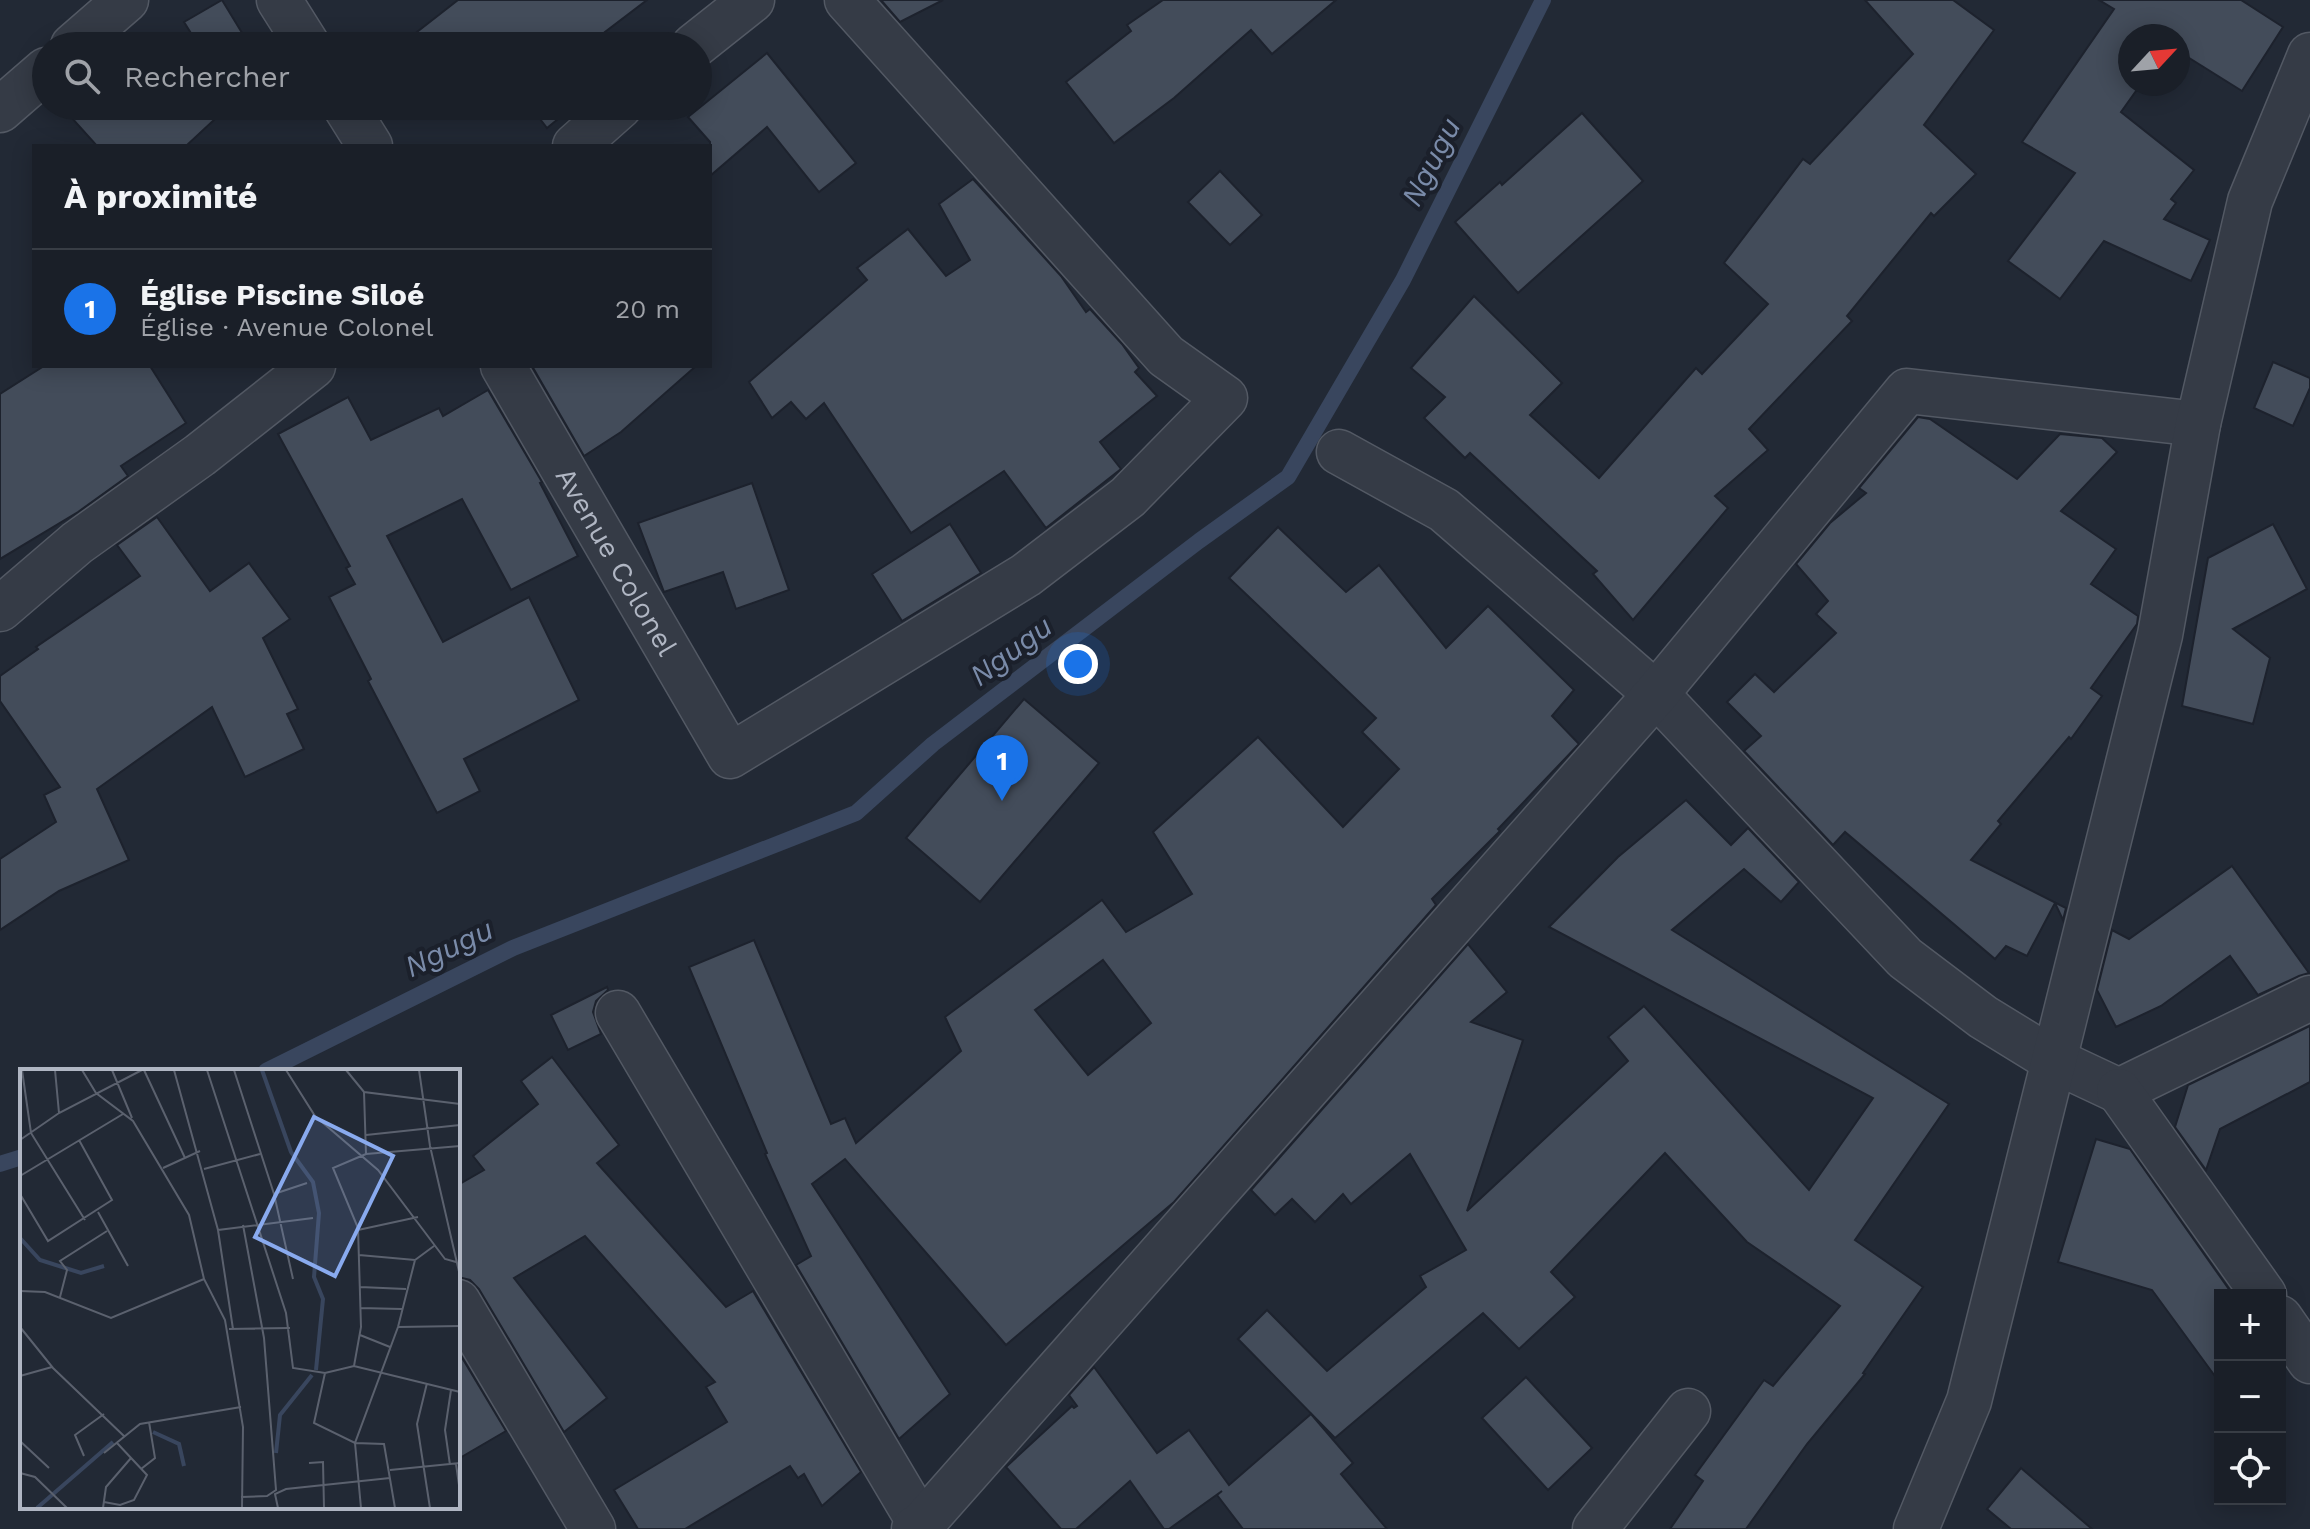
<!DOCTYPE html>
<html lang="fr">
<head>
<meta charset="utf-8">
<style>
	:root { --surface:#1a1f28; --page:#272c34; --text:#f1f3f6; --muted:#9fa2a8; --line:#383d45; --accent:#1a73e8 }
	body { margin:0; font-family:"Work Sans",sans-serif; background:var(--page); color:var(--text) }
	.controls { position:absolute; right:24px; bottom:24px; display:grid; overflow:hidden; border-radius:0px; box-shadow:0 4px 20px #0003 }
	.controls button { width:72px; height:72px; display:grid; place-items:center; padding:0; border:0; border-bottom:2px solid var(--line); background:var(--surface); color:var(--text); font:40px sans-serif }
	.compass { position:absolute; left:2118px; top:24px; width:72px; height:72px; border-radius:50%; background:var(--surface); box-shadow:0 4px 20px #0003; rotate:64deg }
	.you { position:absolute; left:1078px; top:664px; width:28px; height:28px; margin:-20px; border:6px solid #fff; border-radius:50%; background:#1a73e8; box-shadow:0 0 0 12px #1a73e833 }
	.badge { display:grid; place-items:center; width:52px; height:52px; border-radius:50%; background:var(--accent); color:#fff; font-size:26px; font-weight:700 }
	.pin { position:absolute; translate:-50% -66px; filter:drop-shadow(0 2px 4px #0008) }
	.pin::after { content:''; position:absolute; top:42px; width:28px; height:24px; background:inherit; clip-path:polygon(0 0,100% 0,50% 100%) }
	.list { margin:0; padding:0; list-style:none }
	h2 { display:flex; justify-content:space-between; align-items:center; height:104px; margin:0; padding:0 32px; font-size:34px }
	h2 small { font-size:26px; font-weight:400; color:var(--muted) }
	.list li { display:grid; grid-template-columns:52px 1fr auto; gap:24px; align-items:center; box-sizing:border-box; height:120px; padding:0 32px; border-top:2px solid var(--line) }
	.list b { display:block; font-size:30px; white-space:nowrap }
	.list p { margin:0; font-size:26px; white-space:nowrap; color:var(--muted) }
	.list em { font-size:26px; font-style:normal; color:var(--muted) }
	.icon { flex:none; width:44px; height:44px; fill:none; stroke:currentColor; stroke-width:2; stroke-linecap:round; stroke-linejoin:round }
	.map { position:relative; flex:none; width:2310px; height:1529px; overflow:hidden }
	.search { position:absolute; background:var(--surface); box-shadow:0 4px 20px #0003; left:32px; top:32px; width:680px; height:88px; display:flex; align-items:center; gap:20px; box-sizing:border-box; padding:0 28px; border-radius:44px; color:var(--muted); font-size:30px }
	.panel { position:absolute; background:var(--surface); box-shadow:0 4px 20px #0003; left:32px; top:144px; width:680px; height:224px; border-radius:0px }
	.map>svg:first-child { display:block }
</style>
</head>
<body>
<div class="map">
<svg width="2310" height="1529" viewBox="0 0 2310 1529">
	<rect width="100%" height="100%" fill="#222935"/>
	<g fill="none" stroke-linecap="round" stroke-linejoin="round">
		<!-- stream -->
		<g stroke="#39465e" stroke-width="16">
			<polyline points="266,1071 513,948 856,813 933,744 1199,541 1288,477 1403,280 1543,0"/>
			<polyline points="0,1164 22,1157"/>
		</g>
	</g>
	<!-- building -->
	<g fill="#434c5a" stroke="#1d222d" stroke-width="2" fill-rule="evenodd">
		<polygon points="222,0 250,46 199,46 184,22"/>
		<polygon points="458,0 647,0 605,32 615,46 399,46"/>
		<polygon points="881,0 943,0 900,22"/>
		<polygon points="1163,0 1336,0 1272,54 1251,30 1174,98 1114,143 1066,82 1131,31 1127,25"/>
		<polygon points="1865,0 1953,0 1994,30 1924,125 1976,174 1934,216 1931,213 1847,316 1852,321 1749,429 1768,450 1715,496 1728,508 1633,620 1593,574 1597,571 1470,453 1465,458 1424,418 1445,397 1411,368 1474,296 1562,383 1530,415 1599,478 1696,368 1702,374 1768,304 1724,263 1803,159 1810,164 1913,54"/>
		<polygon points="2099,0 2241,0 2283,27 2242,91 2178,51 2178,36 2130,36 2130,84 2141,84 2121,112 2194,170 2171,199 2176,203 2164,219 2210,240 2191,281 2104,241 2060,299 2008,261 2075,173 2022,142 2114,9"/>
		<polygon points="767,53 856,163 819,192 767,127 710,176 710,142 688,117"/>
		<polygon points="61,106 229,106 186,146 97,146"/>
		<polygon points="530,106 574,106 547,128"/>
		<polygon points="1582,113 1643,181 1518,293 1455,222 1500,182 1502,185"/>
		<polygon points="1220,171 1262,215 1230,245 1188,202"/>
		<polygon points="973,179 1061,276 1086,312 1090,309 1122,344 1139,368 1135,372 1157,396 1100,442 1121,469 1046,528 1004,471 911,533 824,403 806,419 791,402 772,418 749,382 867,280 857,268 908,229 946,276 970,260 939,204"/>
		<polygon points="2273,362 2310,378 2310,388 2293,426 2254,408"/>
		<polygon points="44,366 150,366 186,423 121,466 128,476 78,512 0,559 0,394"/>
		<polygon points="532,366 696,366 621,432 584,456"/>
		<polygon points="488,390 542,482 540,483 578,556 511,590 462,499 387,536 443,642 529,597 579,700 464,759 480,791 437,813 368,681 371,679 329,597 355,584 346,568 350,566 278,434 348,397 371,440 439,408 443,416"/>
		<polygon points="1918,417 1930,419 2017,479 2060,434 2102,438 2117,452 2061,511 2116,549 2091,584 2138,616 2137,624 2091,688 2102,696 2071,739 2069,737 1998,821 2001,824 1971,860 2066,908 2063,920 2055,903 2027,956 2006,946 1995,959 1845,832 1833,845 1744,751 1761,736 1727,702 1755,674 1774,692 1836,633 1816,614 1828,601 1796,564 1830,523 1866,493 1859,488"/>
		<polygon points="752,483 789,590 736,609 723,572 664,592 638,523"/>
		<polygon points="157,517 210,591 249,563 290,619 263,638 298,709 287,714 304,749 245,777 212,707 97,789 129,860 59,891 0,930 0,859 56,822 44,795 60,787 0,701 0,676 38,649 36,647 140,576 117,545"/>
		<polygon points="950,524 981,573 902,621 872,574"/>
		<polygon points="2273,524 2307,589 2233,629 2270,658 2253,724 2182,706 2208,558"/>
		<path d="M1278 527 1346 592 1379 565 1446 648 1488 606 1574 690 1552 716 1579 744 1498 829 1500 831 1432 899 1436 905 1174 1202 1006 1345 845 1159 812 1184 950 1394 899 1439 796 1265 811 1256 765 1154 767 1153 689 967 754 940 831 1124 845 1118 856 1143 961 1051 945 1017 1102 900 1126 932 1192 894 1153 832 1258 737 1343 827 1399 769 1362 732 1376 718 1229 578ZM1103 960 1151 1023 1088 1075 1035 1010Z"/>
		<polygon points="1024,699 1099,763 980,902 906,838"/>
		<polygon points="1686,800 1731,845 1748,828 1799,882 1781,902 1744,869 1672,930 1949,1104 1855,1240 1923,1287 1863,1373 1865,1374 1807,1444 1746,1529 1670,1529 1703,1481 1695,1475 1764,1380 1773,1386 1840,1306 1747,1242 1665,1153 1551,1272 1575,1297 1519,1349 1483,1313 1335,1438 1238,1339 1267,1310 1327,1371 1426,1287 1420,1276 1466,1250 1410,1154 1351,1204 1343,1194 1315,1222 1292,1199 1275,1215 1251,1190 1468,944 1507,992 1471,1022 1523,1040 1467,1211 1628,1061 1608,1037 1644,1006 1809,1190 1873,1098 1549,927 1618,857"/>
		<polygon points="2232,866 2309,973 2299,976 2258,995 2230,956 2161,1006 2116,1027 2097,990 2112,930 2129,939"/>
		<polygon points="607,987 608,990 596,1001 593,1012 601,1034 568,1050 551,1015"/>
		<polygon points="2310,1026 2310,1082 2220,1129 2206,1170 2175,1127 2188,1085"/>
		<polygon points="552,1057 619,1145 597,1163 726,1307 753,1291 861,1472 822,1506 804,1474 798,1478 790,1466 685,1529 638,1529 614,1490 727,1422 706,1387 715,1382 585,1236 514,1278 607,1398 564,1432 479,1289 470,1280 458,1277 458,1185 484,1170 473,1156 538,1104 521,1081"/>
		<polygon points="2096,1139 2130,1149 2233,1295 2220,1295 2220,1383 2152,1290 2058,1262"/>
		<polygon points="458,1351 506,1431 458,1459"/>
		<polygon points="1094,1367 1157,1453 1189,1430 1229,1485 1311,1414 1353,1463 1341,1474 1387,1529 1243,1529 1217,1495 1222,1491 1169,1529 1164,1529 1130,1481 1076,1529 1061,1529 1006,1467 1072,1406 1074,1408 1077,1406 1069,1395"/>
		<polygon points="1526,1377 1592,1448 1548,1490 1482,1418"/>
		<polygon points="2021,1468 2092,1529 2011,1529 1987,1509"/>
	</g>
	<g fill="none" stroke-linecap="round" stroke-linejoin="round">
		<defs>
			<g id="minor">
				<polyline points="279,0 308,46"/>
				<polyline points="73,46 126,0"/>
				<polyline points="694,46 752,0"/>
				<polyline points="345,106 370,146"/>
				<polyline points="0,110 46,70"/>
				<polyline points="575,146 620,106"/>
				<path id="s1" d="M503 366 730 756 1026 575 1128 497 1225 398 1166 356 847 0"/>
				<polyline points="1339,452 1444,510 1656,694 1905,958 1983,1017 2053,1060 2119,1091 2310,998"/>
				<polyline points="0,609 77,543 200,455 313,366"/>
				<polyline points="618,1013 921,1525"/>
				<polyline points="2119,1091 2264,1295"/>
				<polyline points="458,1302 593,1529"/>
				<polyline points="2280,1318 2310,1361"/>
				<polyline points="914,1529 921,1525 1656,694 1907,391 2198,424"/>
				<polyline points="1595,1529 1688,1411"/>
				<polyline points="1916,1529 1969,1401 2160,635 2198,424 2250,201 2310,55"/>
			</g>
		</defs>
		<!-- minor casing -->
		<use href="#minor" stroke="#535964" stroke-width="47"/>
		<!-- minor -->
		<use href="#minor" stroke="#353b46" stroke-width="44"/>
	</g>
	<g text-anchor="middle" stroke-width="8" stroke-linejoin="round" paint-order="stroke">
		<!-- street labels -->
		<g font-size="28" fill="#b0b6c3" stroke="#1b202b">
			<text dy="10" stroke="none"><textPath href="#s1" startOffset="226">Avenue Colonel</textPath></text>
		</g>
		<!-- water labels -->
		<g font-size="30" font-style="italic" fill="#7a8ba9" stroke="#1b202b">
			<text transform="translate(1431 162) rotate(-63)" y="10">Ngugu</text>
			<text transform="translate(1011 651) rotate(-37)" y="10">Ngugu</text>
			<text transform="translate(449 948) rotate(-26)" y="10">Ngugu</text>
		</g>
	</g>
	<!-- overview -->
	<g transform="translate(20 1069)">
		<rect width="440" height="440" fill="#222935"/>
		<path fill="none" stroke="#39465e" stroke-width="4" d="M242 1 271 83 293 113 299 144 294 208 303 230 296 301M0 169 20 191 61 204 84 197M133 363 159 375 164 397M256 384 260 346 292 306M17 439 93 373"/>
		<path fill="none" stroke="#5b616e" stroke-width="2" d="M2 1 11 64 65 151M35 1 39 44M62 1 76 24 113 52 169 146 184 210 205 251 223 358 222 439M92 1 112 49M124 1 165 89M154 1 198 161 213 260M187 1 266 244 273 299 305 304 334 297 440 323M214 1 254 125 273 210M266 1 295 47 358 101 425 190 436 193M326 1 344 23 440 35M399 1 410 77 440 207M346 66 440 56M0 71 39 44 122 1M346 85 440 77M143 99 180 82M184 100 240 85M0 107 103 45M0 125 28 172 92 131 59 71M254 125 287 114M78 143 108 197M198 161 293 149M338 161 398 148M339 186 395 191 414 177M340 218 386 220M0 222 25 223 91 249 184 210M40 228 47 201 40 192 87 162M340 239 382 240M0 258 33 299 105 368M378 258 440 257M209 260 270 259M340 266 370 278M334 297 341 258 338 159 313 99 346 85 344 23M305 304 294 354 335 374 364 375 375 439M0 307 32 298M407 314 397 355 410 439M0 372 29 399M84 384 120 355 221 338M64 387 55 366 84 345M289 394 303 393 304 439M436 395 440 423M430 396 425 361 431 321M121 400 135 389 129 353M370 401 440 394M0 404 15 408 47 439M221 428 247 427 256 421 244 269 223 156M84 433 100 436 114 431 127 406 97 374M83 439 86 418 111 389M258 439 255 425 266 420 370 409M341 439 335 374 378 258 395 191"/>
		<path fill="#89aaee" fill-opacity="0.15" stroke="#89aaee" stroke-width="4" d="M294 48 373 87 315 207 235 168Z"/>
		<rect width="440" height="440" fill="none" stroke="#b0b6c3" stroke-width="4"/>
	</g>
</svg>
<div class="controls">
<button>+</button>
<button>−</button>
<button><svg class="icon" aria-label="locate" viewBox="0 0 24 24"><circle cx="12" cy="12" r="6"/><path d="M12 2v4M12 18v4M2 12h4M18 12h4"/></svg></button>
</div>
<svg class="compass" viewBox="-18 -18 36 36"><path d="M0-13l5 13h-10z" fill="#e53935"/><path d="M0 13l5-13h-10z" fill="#9fa2a8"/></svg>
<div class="you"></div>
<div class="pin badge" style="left:1002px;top:801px">1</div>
<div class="search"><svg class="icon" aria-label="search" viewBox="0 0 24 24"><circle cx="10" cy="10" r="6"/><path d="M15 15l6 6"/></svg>Rechercher</div>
<section class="panel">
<h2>À proximité<small></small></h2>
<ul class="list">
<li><span class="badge">1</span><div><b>Église Piscine Siloé</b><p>Église · Avenue Colonel</p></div><em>20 m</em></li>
</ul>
</section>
</div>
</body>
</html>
